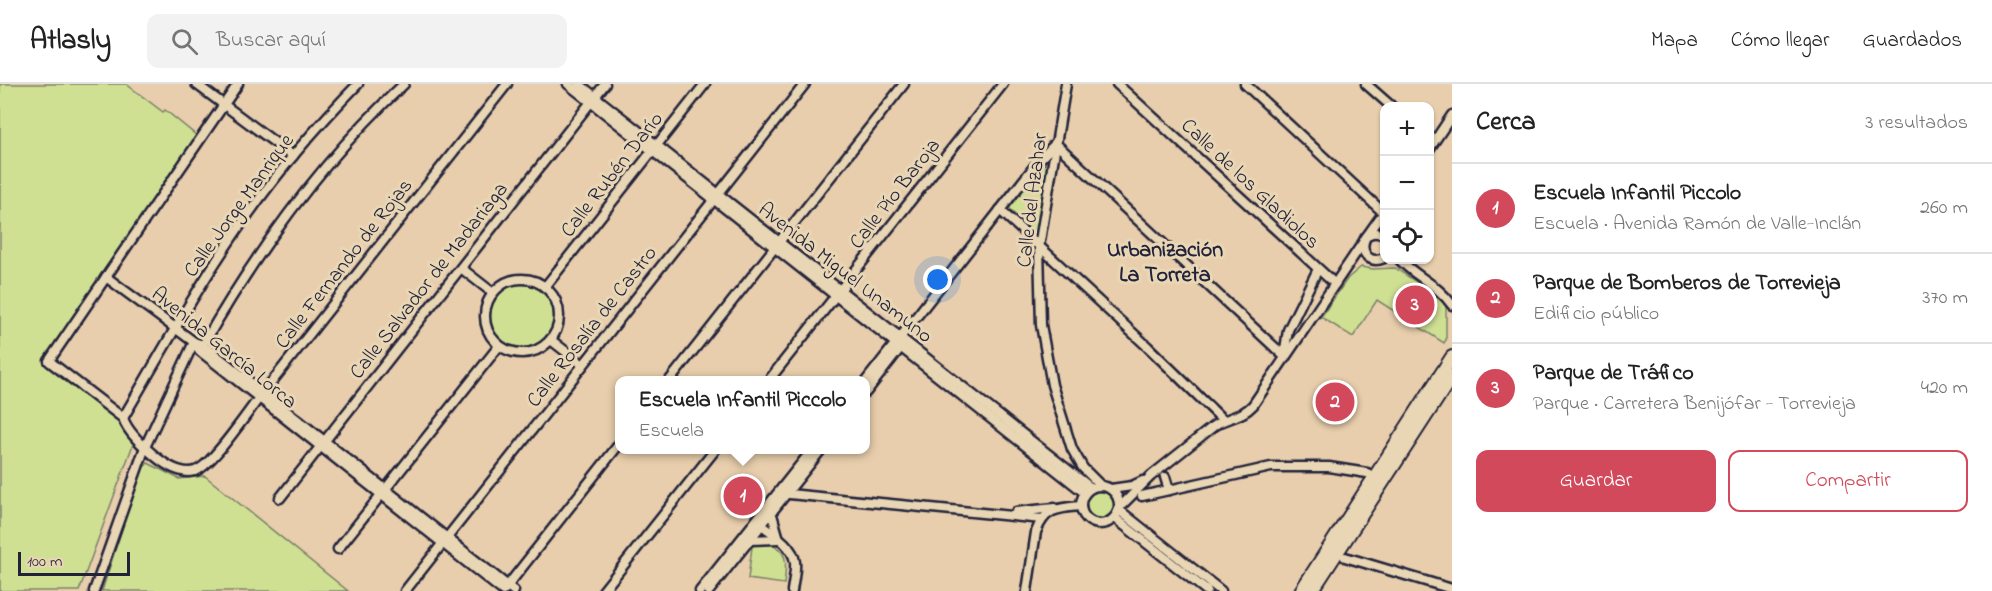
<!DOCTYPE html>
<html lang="es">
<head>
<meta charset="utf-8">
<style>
	:root { --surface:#fff; --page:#f2f2f2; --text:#222; --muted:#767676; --line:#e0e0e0; --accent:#d1495b }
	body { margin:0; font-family:"Indie Flower",sans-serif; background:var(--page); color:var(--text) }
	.controls { position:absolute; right:18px; top:18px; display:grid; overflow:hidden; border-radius:12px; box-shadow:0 2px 4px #0004 }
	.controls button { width:54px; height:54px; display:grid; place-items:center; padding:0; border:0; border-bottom:2px solid var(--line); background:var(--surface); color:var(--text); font:30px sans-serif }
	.scale { position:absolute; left:18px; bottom:15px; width:112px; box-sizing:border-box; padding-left:6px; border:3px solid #22223b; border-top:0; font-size:16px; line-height:21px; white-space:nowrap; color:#22223b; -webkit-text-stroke:4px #e8d6b4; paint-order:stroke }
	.you { position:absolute; left:938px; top:196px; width:21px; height:21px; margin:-15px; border:4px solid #fff; border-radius:50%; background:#1a73e8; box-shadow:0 0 0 9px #1a73e833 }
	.badge { display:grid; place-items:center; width:39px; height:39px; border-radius:50%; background:var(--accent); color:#fff; font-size:20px; font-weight:700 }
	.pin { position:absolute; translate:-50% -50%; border:3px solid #fff; box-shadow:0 2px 6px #0006 }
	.popup { position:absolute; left:615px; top:292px; width:255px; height:78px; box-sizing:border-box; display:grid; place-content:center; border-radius:12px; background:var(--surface); filter:drop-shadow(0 2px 4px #0005); font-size:20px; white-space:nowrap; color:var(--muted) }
	.popup b { font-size:22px; color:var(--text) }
	.popup::after { content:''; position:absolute; left:50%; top:100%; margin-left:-12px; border:12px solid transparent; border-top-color:var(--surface) }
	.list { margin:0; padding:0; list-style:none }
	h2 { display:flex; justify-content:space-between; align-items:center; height:78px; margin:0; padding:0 24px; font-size:26px }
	h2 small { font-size:20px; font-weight:400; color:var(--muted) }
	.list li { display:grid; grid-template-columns:39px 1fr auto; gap:18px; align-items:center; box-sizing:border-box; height:90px; padding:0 24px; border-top:2px solid var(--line) }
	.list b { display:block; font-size:22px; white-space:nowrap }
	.list p { margin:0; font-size:20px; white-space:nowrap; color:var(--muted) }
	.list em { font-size:20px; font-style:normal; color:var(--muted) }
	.actions { display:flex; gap:12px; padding:18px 24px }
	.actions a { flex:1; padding:14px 0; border:2px solid var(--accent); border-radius:12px; text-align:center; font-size:21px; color:var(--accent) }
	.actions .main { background:var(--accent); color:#fff }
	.icon { flex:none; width:33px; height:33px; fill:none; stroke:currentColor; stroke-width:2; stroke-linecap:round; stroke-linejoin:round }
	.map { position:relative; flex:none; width:1452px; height:507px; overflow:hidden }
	header { display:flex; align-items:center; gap:36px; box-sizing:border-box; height:84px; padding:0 30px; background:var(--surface); border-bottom:2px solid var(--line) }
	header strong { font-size:28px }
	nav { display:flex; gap:33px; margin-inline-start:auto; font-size:21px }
	.search { width:420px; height:54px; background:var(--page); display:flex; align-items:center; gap:15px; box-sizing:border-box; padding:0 21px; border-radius:12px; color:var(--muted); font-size:22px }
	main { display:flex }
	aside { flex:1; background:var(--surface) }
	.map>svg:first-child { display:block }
</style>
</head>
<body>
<header>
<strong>Atlasly</strong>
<div class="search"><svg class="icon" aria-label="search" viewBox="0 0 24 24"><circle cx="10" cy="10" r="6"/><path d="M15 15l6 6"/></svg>Buscar aquí</div>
<nav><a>Mapa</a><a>Cómo llegar</a><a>Guardados</a></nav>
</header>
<main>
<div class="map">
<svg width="1452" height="507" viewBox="0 0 1452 507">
	<rect width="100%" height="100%" fill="#e8ceac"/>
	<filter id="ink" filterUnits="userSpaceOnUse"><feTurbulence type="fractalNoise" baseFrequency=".0167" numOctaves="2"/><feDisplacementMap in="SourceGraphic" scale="12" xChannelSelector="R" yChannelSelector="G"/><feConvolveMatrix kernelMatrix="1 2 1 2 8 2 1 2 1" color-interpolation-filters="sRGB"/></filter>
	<g filter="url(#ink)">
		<!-- green -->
		<g fill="#d0e093" stroke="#798167" stroke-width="1.5">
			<polygon points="0,0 126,0 163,28 165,26 197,52 44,277 115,332 126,348 135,355 79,507 0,507"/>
			<polygon points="1044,80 1047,81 1036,149 1034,149 1010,126 1010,123"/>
			<polygon points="1361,183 1373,185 1395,184 1438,212 1446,222 1446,256 1444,259 1377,216 1353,253 1321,233 1348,194"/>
			<circle cx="522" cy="232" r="33"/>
			<polygon points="148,379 179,395 205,392 348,507 102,507 141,386"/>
			<circle cx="1100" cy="421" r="15"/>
			<path d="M765 458C789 465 787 479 784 500L748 495 752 463 757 459Z"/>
		</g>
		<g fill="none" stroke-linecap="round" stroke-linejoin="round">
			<defs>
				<g id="minor">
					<polyline points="196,0 293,72"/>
					<polyline points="568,0 1085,409"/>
					<polyline points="579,0 1091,404"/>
					<polyline points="1066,0 1039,163 1041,241 1052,301 1072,365 1083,384 1101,402"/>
					<polyline points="1117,0 1335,200"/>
					<polyline points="1245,0 1384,129"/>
					<polyline points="1366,0 1391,22"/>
					<polyline points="1055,59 1284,272"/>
					<polyline points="1430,64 1452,31"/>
					<polyline points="1000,126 1148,263 1223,336"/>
					<path d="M1384 151C1356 138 1357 186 1384 174"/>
					<polyline points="1367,152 1384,128"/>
					<path d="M1400 176C1416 193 1438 201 1452 221"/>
					<polyline points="461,184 493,209"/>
					<polyline points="106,193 238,0"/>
					<circle cx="522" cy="232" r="37"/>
					<polyline points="545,203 705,0"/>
					<polyline points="551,256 583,281"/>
					<polyline points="203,261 514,507"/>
					<polyline points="1284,272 1288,246 1318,185"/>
					<polyline points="670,296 904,0"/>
					<polyline points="769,296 1003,0"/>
					<polyline points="866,297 1041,74 1055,60"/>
					<polyline points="866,308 901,263"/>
					<path d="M123 334C163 266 201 196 247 132 280 85 318 41 358 0"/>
					<polyline points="1165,393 1169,406 1271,383 1329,383 1367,389"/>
					<circle cx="1100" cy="421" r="19"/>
					<polyline points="1111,405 1132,402 1143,397"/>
					<polyline points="779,409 1042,435"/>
					<polyline points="1142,412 1169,406"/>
					<polyline points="280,414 605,0"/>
					<path d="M1120 423 1151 392 1215 341C1228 333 1242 333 1253 321L1364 157"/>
					<polyline points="1119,426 1221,507"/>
					<polyline points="771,427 779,455"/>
					<polyline points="1016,428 1054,424"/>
					<polyline points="1115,434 1207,507"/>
					<path d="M759 439C772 449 793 461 795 478 796 487 793 498 792 507"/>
					<polyline points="750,456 779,455"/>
					<polyline points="338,465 499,262"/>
					<polyline points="1345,473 1452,505"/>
					<polyline points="505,505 620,359"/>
					<path d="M94 507 145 363 194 258 203 261C258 165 323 75 404 0"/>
					<polyline points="405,507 805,0"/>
					<path d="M503 507 200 267 194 258 106 193 49 277 123 334C128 349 144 363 156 373 166 381 181 391 195 387 211 383 247 329 259 314L263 309 507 0"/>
					<polyline points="603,507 715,366"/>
					<polyline points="700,507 812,366"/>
					<polyline points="709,507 821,366"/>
					<path d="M1027 507 1036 448C1045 424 1058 424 1081 422"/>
				</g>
				<g id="secondary">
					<polyline points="1301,507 1452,273"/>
					<polyline points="1312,507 1452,292"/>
				</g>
			</defs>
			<!-- minor casing -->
			<use href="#minor" stroke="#22223b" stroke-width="13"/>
			<!-- secondary casing -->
			<use href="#secondary" stroke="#22223b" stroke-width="16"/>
			<!-- minor -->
			<use href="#minor" stroke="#e8d6b4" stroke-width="8"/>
			<!-- secondary -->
			<use href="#secondary" stroke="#e8d6b4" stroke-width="12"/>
		</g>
	</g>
	<g text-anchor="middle" stroke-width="6" stroke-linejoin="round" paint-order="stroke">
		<!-- street labels -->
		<g font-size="21" fill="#22223b" stroke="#e8d6b4">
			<text transform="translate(611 90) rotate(-52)" y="7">Calle Rubén Darío</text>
			<text transform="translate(1251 99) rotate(43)" y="7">Calle de los Gladiolos</text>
			<text transform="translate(894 109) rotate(-52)" y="7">Calle Pío Baroja</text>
			<text transform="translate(1031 116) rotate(-83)" y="7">Calle del Azahar</text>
			<text transform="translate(238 121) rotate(-54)" y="7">Calle Jorge Manrique</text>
			<text transform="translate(343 179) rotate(-52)" y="7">Calle Fernando de Rojas</text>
			<text transform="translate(846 188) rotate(38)" y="7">Avenida Miguel Unamuno</text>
			<text transform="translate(428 196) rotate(-52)" y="7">Calle Salvador de Madariaga</text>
			<text transform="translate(591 242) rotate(-52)" y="7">Calle Rosalía de Castro</text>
			<text transform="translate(225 263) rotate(39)" y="7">Avenida García Lorca</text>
		</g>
		<!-- neighbourhood labels -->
		<g font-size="22" font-weight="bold" fill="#22223b" stroke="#e8d6b4">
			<text x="1165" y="172">Urbanización<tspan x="1165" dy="25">La Torreta</tspan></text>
		</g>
	</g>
</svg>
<div class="controls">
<button>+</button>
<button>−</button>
<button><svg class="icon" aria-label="locate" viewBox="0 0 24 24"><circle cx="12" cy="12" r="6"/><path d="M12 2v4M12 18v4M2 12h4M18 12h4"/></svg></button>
</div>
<div class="scale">100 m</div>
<div class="you"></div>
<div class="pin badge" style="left:743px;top:412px">1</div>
<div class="popup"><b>Escuela Infantil Piccolo</b>Escuela</div>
<div class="pin badge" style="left:1335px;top:318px">2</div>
<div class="pin badge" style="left:1415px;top:221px">3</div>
</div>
<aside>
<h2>Cerca<small>3 resultados</small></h2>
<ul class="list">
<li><span class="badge">1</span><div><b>Escuela Infantil Piccolo</b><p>Escuela · Avenida Ramón de Valle-Inclán</p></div><em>260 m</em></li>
<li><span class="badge">2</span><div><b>Parque de Bomberos de Torrevieja</b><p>Edificio público</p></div><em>370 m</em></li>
<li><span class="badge">3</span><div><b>Parque de Tráfico</b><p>Parque · Carretera Benijófar - Torrevieja</p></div><em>420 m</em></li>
</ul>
<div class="actions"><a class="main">Guardar</a><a>Compartir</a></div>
</aside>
</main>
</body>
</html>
